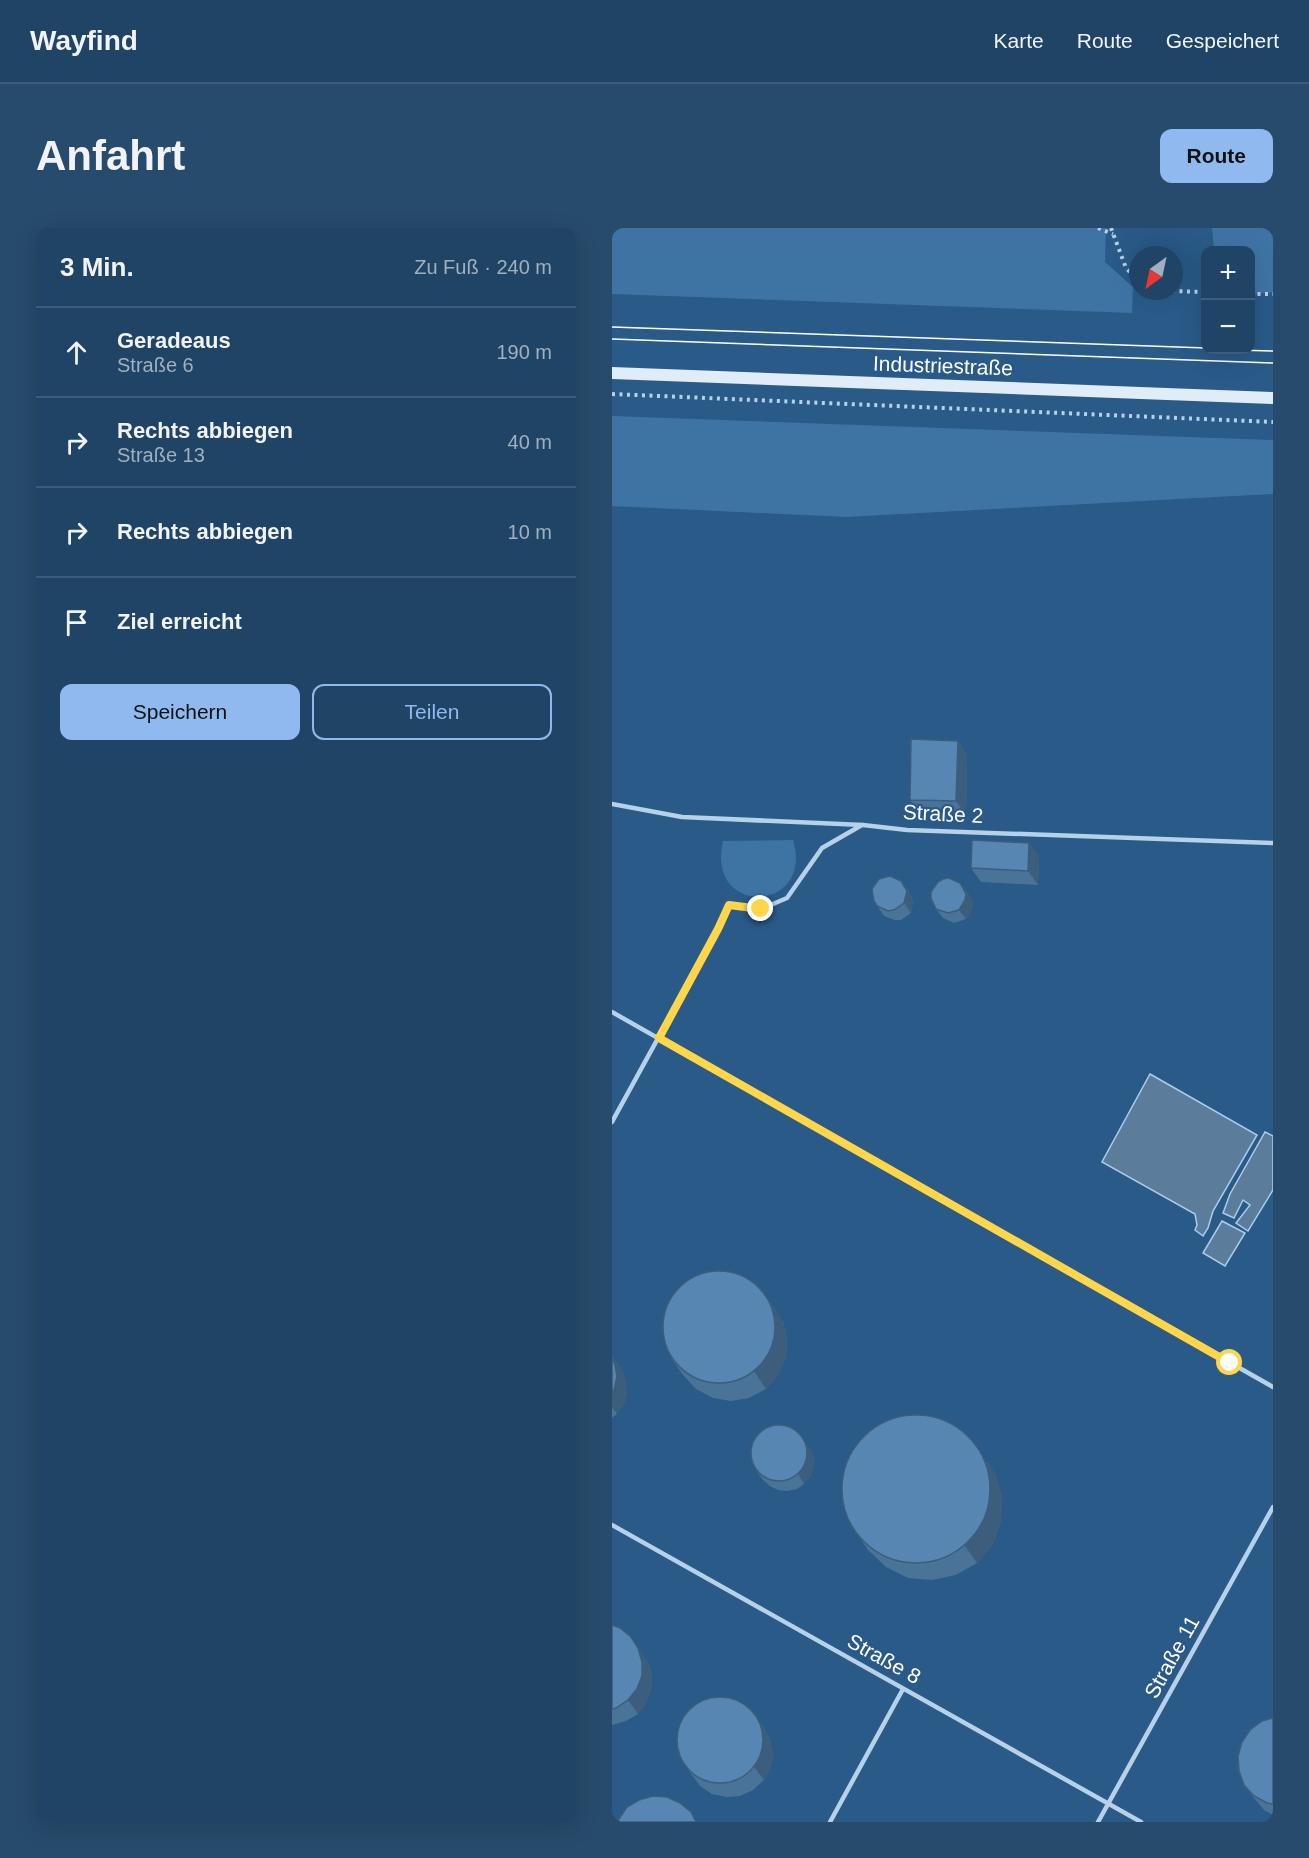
<!DOCTYPE html>
<html lang="de">
<head>
<meta charset="utf-8">
<style>
	:root { --surface:#1f4466; --page:#274b6c; --text:#f1f3f6; --muted:#a1b0bf; --line:#3c5c7a; --accent:#90b9f0 }
	body { margin:0; font-family:Helvetica,sans-serif; background:var(--page); color:var(--text) }
	.controls { position:absolute; right:18px; top:18px; display:grid; overflow:hidden; border-radius:12px; box-shadow:0 6px 24px #0002 }
	.controls button { width:54px; height:54px; display:grid; place-items:center; padding:0; border:0; border-bottom:2px solid var(--line); background:var(--surface); color:var(--text); font:30px sans-serif }
	.compass { position:absolute; left:517px; top:18px; width:54px; height:54px; border-radius:50%; background:var(--surface); box-shadow:0 6px 24px #0002; rotate:213deg }
	.stop { position:absolute; width:18px; height:18px; margin:-14px; border:4px solid #ffd54a; border-radius:50%; background:#fff }
	.stop.end { background:#ffd54a; border-color:#fff; box-shadow:0 2px 6px #0008 }
	.list { margin:0; padding:0; list-style:none }
	h2 { display:flex; justify-content:space-between; align-items:center; height:78px; margin:0; padding:0 24px; font-size:26px }
	h2 small { font-size:20px; font-weight:400; color:var(--muted) }
	.list li { display:grid; grid-template-columns:39px 1fr auto; gap:18px; align-items:center; box-sizing:border-box; height:90px; padding:0 24px; border-top:2px solid var(--line) }
	.list b { display:block; font-size:22px; white-space:nowrap }
	.list p { margin:0; font-size:20px; white-space:nowrap; color:var(--muted) }
	.list em { font-size:20px; font-style:normal; color:var(--muted) }
	.actions { display:flex; gap:12px; padding:18px 24px }
	.actions a { flex:1; padding:14px 0; border:2px solid var(--accent); border-radius:12px; text-align:center; font-size:21px; color:var(--accent) }
	.actions .main { background:var(--accent); color:#111 }
	.icon { flex:none; width:33px; height:33px; fill:none; stroke:currentColor; stroke-width:2; stroke-linecap:round; stroke-linejoin:round }
	.map { position:relative; flex:none; width:661px; height:1594px; overflow:hidden; border-radius:12px }
	header { display:flex; align-items:center; gap:36px; box-sizing:border-box; height:84px; padding:0 30px; background:var(--surface); border-bottom:2px solid var(--line) }
	header strong { font-size:28px }
	nav { display:flex; gap:33px; margin-inline-start:auto; font-size:21px }
	.intro { display:flex; align-items:center; justify-content:space-between; box-sizing:border-box; height:144px; padding:0 36px }
	h1 { margin:0; font-size:42px }
	.button { padding:15px 27px; border-radius:12px; background:var(--accent); color:#111; font-size:21px; font-weight:700 }
	main { display:flex; gap:36px; padding:0 36px }
	aside { flex:1; background:var(--surface); border-radius:12px; box-shadow:0 6px 24px #0002 }
	.map>svg:first-child { display:block }
</style>
</head>
<body>
<header>
<strong>Wayfind</strong>
<nav><a>Karte</a><a>Route</a><a>Gespeichert</a></nav>
</header>
<div class="intro"><h1>Anfahrt</h1><a class="button">Route</a></div>
<main>
<aside>
<h2>3 Min.<small>Zu Fuß · 240 m</small></h2>
<ul class="list">
<li><svg class="icon" aria-label="ahead" viewBox="0 0 24 24"><path d="M12 20V5M6 11l6-6 6 6"/></svg><div><b>Geradeaus</b><p>Straße 6</p></div><em>190 m</em></li>
<li><svg class="icon" aria-label="right" viewBox="0 0 24 24"><path d="M7 20v-9h11M14 6l5 5-5 5"/></svg><div><b>Rechts abbiegen</b><p>Straße 13</p></div><em>40 m</em></li>
<li><svg class="icon" aria-label="right" viewBox="0 0 24 24"><path d="M7 20v-9h11M14 6l5 5-5 5"/></svg><div><b>Rechts abbiegen</b></div><em>10 m</em></li>
<li><svg class="icon" aria-label="arrive" viewBox="0 0 24 24"><path d="M6 21V4h12l-3 4 3 4H6"/></svg><div><b>Ziel erreicht</b></div></li>
</ul>
<div class="actions"><a class="main">Speichern</a><a>Teilen</a></div>
</aside>
<div class="map">
<svg width="661" height="1594" viewBox="0 0 661 1594">
	<rect width="100%" height="100%" fill="#295a88"/>
	<!-- green -->
	<g fill="#3e74a4">
		<polygon points="0,0 494,0 493,34 521,59 520,85 0,66"/>
		<polygon points="600,0 661,0 661,64 639,67 638,22 602,22"/>
		<polygon points="0,188 661,212 661,266 234,289 0,278"/>
		<path d="M181 612C203 685 93 690 111 613Z"/>
	</g>
	<!-- water -->
	<g fill="#5b7c9b" stroke="#abcde9" stroke-width="1.5">
		<polygon points="538,846 645,907 601,983 596,1000 591,1008 583,1002 585,997 583,986 490,934"/>
		<polygon points="653,904 661,908 661,962 636,1003 624,995 638,977 631,972 622,990 611,985 618,966"/>
		<polygon points="610,993 633,1005 613,1038 591,1025"/>
	</g>
	<g fill="none" stroke-linecap="round" stroke-linejoin="round">
		<!-- path -->
		<g stroke="#b6d1e8" stroke-width="4" stroke-dasharray="3 4.5" stroke-linecap="butt">
			<polyline points="486,0 501,6"/>
			<polyline points="499,0 514,40 526,52"/>
			<polyline points="560,63 594,64"/>
			<polyline points="638,66 661,66"/>
			<polyline points="0,166 661,194"/>
		</g>
		<!-- lane -->
		<g stroke="#b6d1e8" stroke-width="4.5">
			<polyline points="0,576 70,589 251,597 295,602 661,615"/>
			<polyline points="0,784 661,1159"/>
			<polyline points="0,894 106,701 117,677 149,681 175,670 210,620 250,597"/>
			<polyline points="0,1297 529,1594"/>
			<polyline points="218,1594 291,1461"/>
			<polyline points="486,1594 661,1279"/>
		</g>
		<!-- secondary -->
		<polyline stroke="#e0ecf8" stroke-width="12" points="0,145 661,170"/>
		<!-- tram -->
		<g stroke="#fff" stroke-width="1.5">
			<polyline points="0,99 594,120"/>
			<polyline points="0,111 661,135"/>
			<polyline points="623,122 661,123"/>
		</g>
	</g>
	<!-- wall -->
	<g fill="#4a7398">
		<polygon points="346,513 355,527 354,587 307,585 298,572"/>
		<polygon points="417,615 427,629 426,657 369,654 359,640"/>
		<polygon points="289,653 296,662 301,673 299,685 289,692 283,692 272,688 262,673"/>
		<polygon points="348,655 355,664 361,675 360,681 354,691 342,695 331,690 324,681"/>
		<polygon points="171,1093 175,1111 174,1130 166,1147 154,1161 137,1170 119,1173 101,1170 84,1161 71,1147 59,1130"/>
		<polygon points="0,1128 8,1139 13,1150 15,1163 12,1176 5,1186 0,1190"/>
		<polygon points="199,1222 202,1231 201,1240 198,1249 192,1256 185,1261 175,1263 166,1262 158,1258 151,1252 144,1242"/>
		<polygon points="383,1245 390,1269 389,1293 381,1316 365,1335 344,1347 320,1352 296,1350 274,1339 256,1322 244,1304"/>
		<polygon points="0,1397 36,1434 40,1448 39,1462 34,1475 26,1486 14,1493 0,1497"/>
		<polygon points="661,1490 661,1587 652,1582 642,1570 632,1557"/>
		<polygon points="152,1499 158,1512 161,1526 158,1540 152,1552 141,1562 128,1568 114,1569 100,1566 88,1558 70,1533"/>
	</g>
	<!-- shaded-wall -->
	<g fill="#3c5e7c">
		<polygon points="346,513 355,527 354,587 344,573"/>
		<polygon points="417,615 427,629 426,657 416,643"/>
		<polygon points="289,653 296,662 301,673 299,685 292,675"/>
		<polygon points="348,655 355,664 361,675 360,681 354,691 347,682"/>
		<polygon points="148,1060 171,1093 175,1111 174,1130 166,1147 154,1161 142,1143"/>
		<polygon points="0,1128 8,1139 13,1150 15,1163 12,1176 5,1186 0,1179"/>
		<polygon points="192,1212 199,1222 202,1231 201,1240 198,1249 192,1256 186,1246"/>
		<polygon points="371,1228 383,1245 390,1269 389,1293 381,1316 365,1335 353,1318"/>
		<polygon points="19,1409 36,1434 40,1448 39,1462 34,1475 26,1486 16,1472"/>
		<polygon points="142,1485 152,1499 158,1512 161,1526 158,1540 152,1552 142,1539"/>
	</g>
	<!-- building -->
	<g fill="#5686b1" stroke="#3c5e7c" stroke-width="1.5">
		<polygon points="299,511 346,513 344,573 298,572"/>
		<polygon points="360,612 417,615 416,643 359,640"/>
		<polygon points="278,648 289,653 295,663 292,675 282,682 276,683 265,678 262,673 260,661 267,651"/>
		<polygon points="337,650 348,655 354,666 353,672 347,682 336,685 324,681 319,670 319,664 326,654 331,651"/>
		<circle cx="107" cy="1099" r="56"/>
		<polygon points="0,1129 3,1137 5,1149 2,1162 0,1165"/>
		<circle cx="304" cy="1261" r="74"/>
		<circle cx="167" cy="1225" r="28"/>
		<polygon points="0,1397 8,1400 19,1409 26,1420 30,1434 30,1448 25,1461 16,1472 4,1480 0,1481"/>
		<circle cx="108" cy="1512" r="43"/>
		<polygon points="661,1490 661,1576 655,1575 642,1568 632,1557 627,1543 626,1528 630,1514 638,1502 650,1493"/>
		<polygon points="41,1568 55,1569 68,1575 79,1584 84,1594 6,1594 7,1591 15,1579 27,1572"/>
	</g>
	<g fill="none" stroke-linecap="round" stroke-linejoin="round">
		<!-- route -->
		<polyline stroke="#ffd54a" stroke-width="8" points="149,681 117,677 106,701 47,810 618,1135"/>
	</g>
	<g text-anchor="middle" stroke-width="4.5" stroke-linejoin="round" paint-order="stroke">
		<!-- street labels -->
		<g font-size="21" fill="#fff" stroke="#295a88">
			<text transform="translate(331 138) rotate(2)" y="7">Industriestraße</text>
			<text transform="translate(331 586) rotate(3)" y="7">Straße 2</text>
			<text transform="translate(560 1429) rotate(-61)" y="7">Straße 11</text>
			<text transform="translate(272 1431) rotate(29)" y="7">Straße 8</text>
		</g>
	</g>
</svg>
<div class="controls">
<button>+</button>
<button>−</button>
</div>
<svg class="compass" viewBox="-18 -18 36 36"><path d="M0-13l5 13h-10z" fill="#e53935"/><path d="M0 13l5-13h-10z" fill="#a1b0bf"/></svg>
<div class="stop" style="left:618px;top:1135px"></div>
<div class="stop end" style="left:149px;top:681px"></div>
</div>
</main>
</body>
</html>
